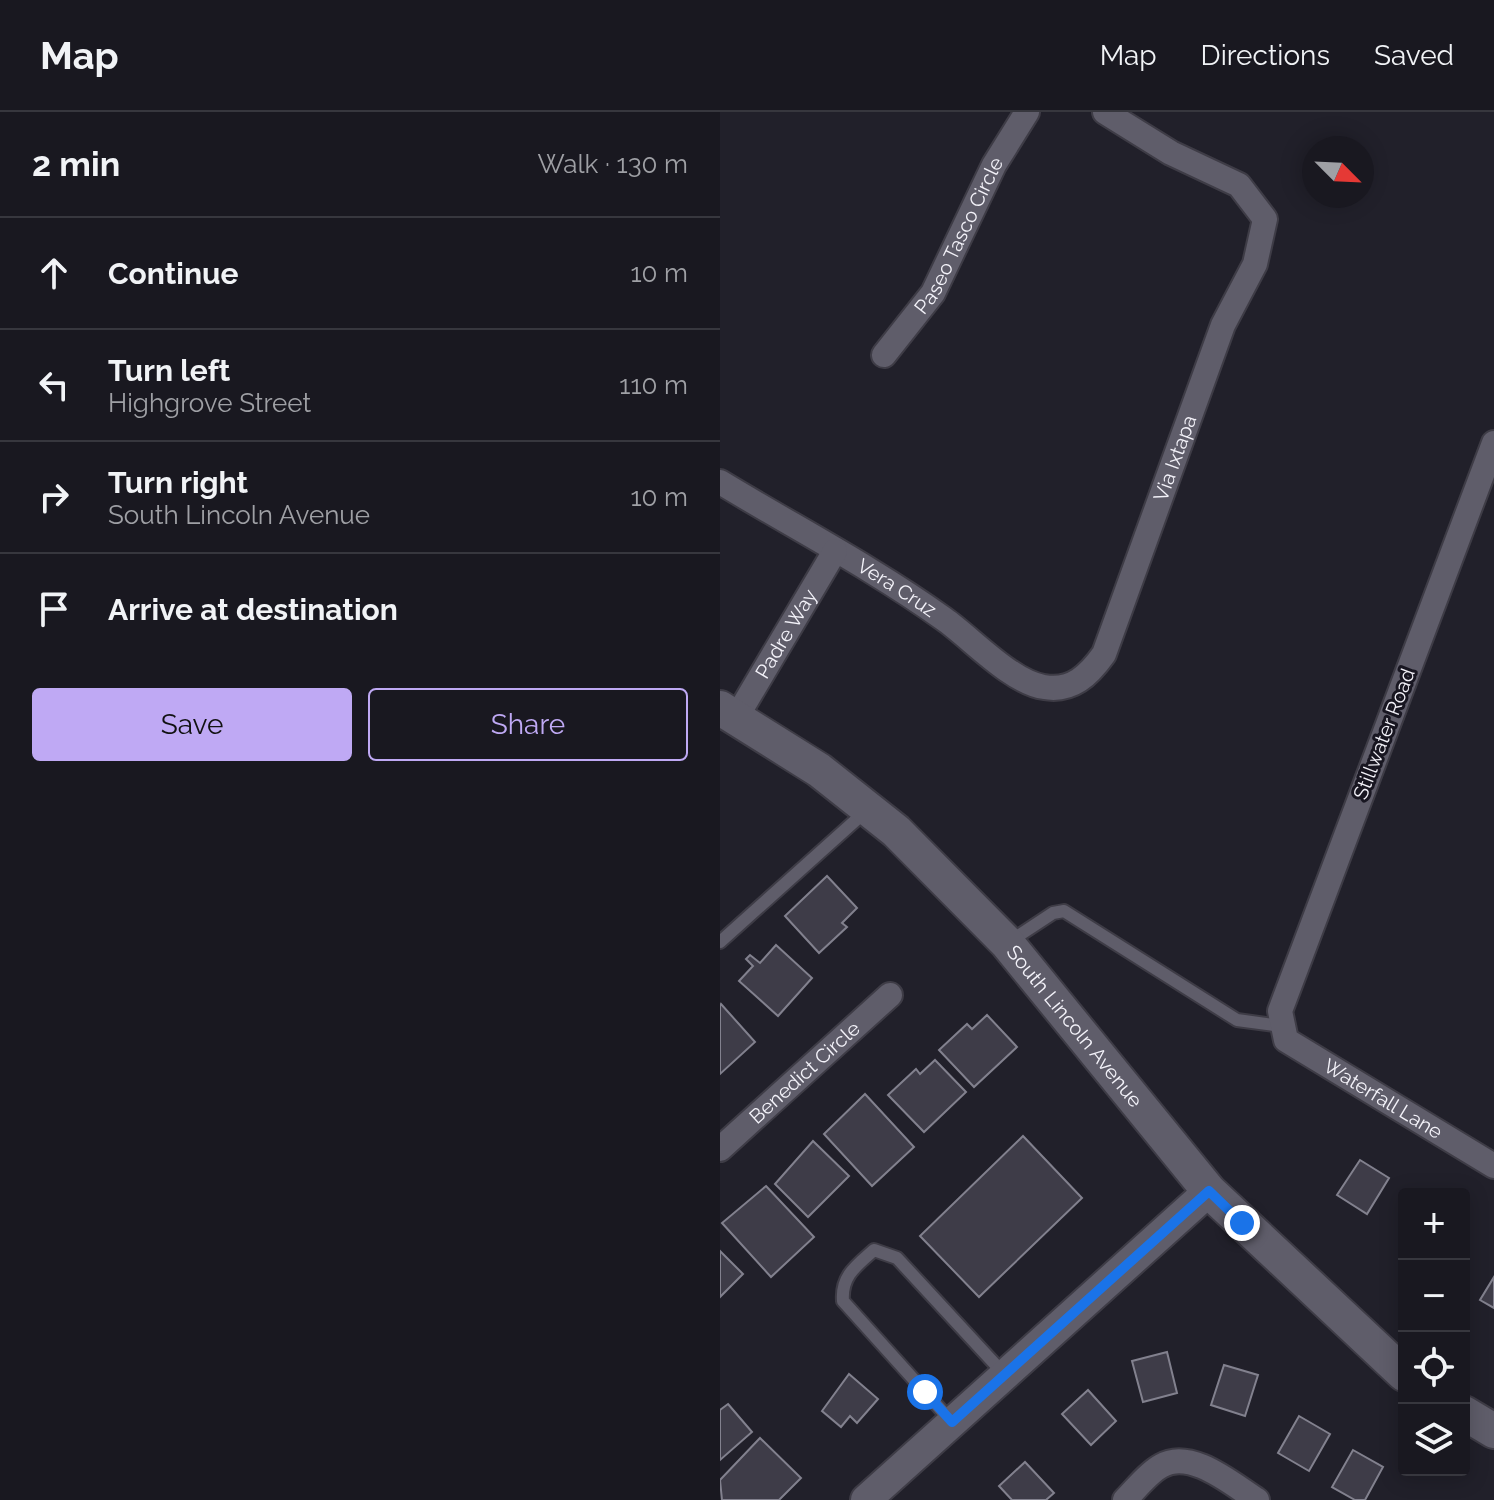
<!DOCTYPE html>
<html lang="en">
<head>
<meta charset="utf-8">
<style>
	:root { --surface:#191820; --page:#222129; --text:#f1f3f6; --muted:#9fa0a5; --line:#37373e; --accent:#bfa9f4 }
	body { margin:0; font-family:Raleway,sans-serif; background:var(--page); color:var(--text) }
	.controls { position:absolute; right:24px; bottom:24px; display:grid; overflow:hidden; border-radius:8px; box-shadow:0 4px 20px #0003 }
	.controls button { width:72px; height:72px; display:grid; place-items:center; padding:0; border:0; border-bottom:2px solid var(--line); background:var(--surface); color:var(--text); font:40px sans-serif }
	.compass { position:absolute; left:582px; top:24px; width:72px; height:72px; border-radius:50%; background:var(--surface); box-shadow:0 4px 20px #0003; rotate:114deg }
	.stop { position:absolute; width:24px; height:24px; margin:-18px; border:6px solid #1a73e8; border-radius:50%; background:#fff }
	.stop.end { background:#1a73e8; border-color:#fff; box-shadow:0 2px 8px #0008 }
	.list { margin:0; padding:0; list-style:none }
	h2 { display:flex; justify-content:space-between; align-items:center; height:104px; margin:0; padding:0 32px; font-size:34px }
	h2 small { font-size:26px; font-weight:400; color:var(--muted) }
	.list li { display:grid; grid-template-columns:52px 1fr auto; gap:24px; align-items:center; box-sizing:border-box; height:112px; padding:0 32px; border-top:2px solid var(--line) }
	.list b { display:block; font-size:30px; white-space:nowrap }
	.list p { margin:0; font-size:26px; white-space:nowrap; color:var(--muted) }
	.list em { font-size:26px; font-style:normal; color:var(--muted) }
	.actions { display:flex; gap:16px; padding:24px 32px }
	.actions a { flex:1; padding:18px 0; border:2px solid var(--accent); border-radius:8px; text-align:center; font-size:28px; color:var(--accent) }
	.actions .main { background:var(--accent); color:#111 }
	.icon { flex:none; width:44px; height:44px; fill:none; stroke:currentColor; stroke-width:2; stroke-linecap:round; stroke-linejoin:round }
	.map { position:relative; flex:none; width:774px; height:1388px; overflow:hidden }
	header { display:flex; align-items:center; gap:48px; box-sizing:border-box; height:112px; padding:0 40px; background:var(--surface); border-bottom:2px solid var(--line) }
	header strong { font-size:38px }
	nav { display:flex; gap:44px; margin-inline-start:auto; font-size:28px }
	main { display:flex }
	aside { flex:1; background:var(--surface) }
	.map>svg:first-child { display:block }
</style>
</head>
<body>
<header>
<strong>Map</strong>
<nav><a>Map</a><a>Directions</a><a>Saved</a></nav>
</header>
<main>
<aside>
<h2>2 min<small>Walk · 130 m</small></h2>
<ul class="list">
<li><svg class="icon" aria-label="ahead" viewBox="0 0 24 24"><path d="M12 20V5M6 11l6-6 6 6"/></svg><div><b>Continue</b></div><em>10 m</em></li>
<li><svg class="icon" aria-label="left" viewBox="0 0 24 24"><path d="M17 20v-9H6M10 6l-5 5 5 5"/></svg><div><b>Turn left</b><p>Highgrove Street</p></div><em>110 m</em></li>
<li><svg class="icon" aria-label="right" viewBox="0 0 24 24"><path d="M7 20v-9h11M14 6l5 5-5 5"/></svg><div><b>Turn right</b><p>South Lincoln Avenue</p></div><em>10 m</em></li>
<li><svg class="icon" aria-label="arrive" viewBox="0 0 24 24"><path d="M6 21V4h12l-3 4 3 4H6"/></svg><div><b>Arrive at destination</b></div></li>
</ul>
<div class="actions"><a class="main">Save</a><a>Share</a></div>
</aside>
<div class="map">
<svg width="774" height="1388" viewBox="0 0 774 1388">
	<rect width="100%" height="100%" fill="#21202a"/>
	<!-- building -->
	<g fill="#3e3c48" stroke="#82818e" stroke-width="2">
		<polygon points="107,764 137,796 122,811 127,815 99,841 65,804"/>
		<polygon points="56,833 92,866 58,904 19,869 33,854 26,847 30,843 40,851"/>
		<polygon points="1,892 35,930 0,962 0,894"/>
		<polygon points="267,903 297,935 254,975 219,938 247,912 252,917"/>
		<polygon points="215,948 246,980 204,1020 168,983 196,957 200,962"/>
		<polygon points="145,982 194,1035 152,1074 104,1022"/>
		<polygon points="303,1024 362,1086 259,1185 200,1124"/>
		<polygon points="93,1029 129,1064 88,1105 55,1072"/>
		<polygon points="640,1048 669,1066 647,1102 617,1083"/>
		<polygon points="46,1074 94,1125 51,1165 2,1111"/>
		<polygon points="0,1139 23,1162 0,1185"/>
		<polygon points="774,1165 774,1196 760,1188"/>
		<polygon points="447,1240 457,1281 423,1290 412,1249"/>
		<polygon points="504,1253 538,1263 525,1304 491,1293"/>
		<polygon points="129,1262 158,1287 137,1311 130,1304 121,1315 102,1299"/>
		<polygon points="368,1278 396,1309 371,1333 342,1302"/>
		<polygon points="8,1292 32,1320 0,1348 0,1298"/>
		<polygon points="579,1304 610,1322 589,1359 558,1341"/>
		<polygon points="40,1326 81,1366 59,1388 2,1388 0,1368"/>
		<polygon points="633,1338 663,1355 645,1388 635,1388 612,1375"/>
		<polygon points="305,1350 334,1381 326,1388 292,1388 279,1374"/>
	</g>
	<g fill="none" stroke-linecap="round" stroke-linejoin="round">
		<defs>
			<g id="service">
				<polyline points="0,830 146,699"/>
				<polyline points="289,830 333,801 344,799 517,908 561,914"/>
				<path d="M232 1310 123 1189C121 1164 136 1154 154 1138L177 1146 285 1263"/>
			</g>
			<g id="minor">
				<path id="s1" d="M164 243 213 181 274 53 307 0"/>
				<path id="s2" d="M774 331 560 899 566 928 774 1054"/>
				<path id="s3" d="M0 370C74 415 153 456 224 507 251 526 291 570 324 575 352 580 369 563 384 542L503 213 535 152 545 107 519 73 451 41 385 0"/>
				<path id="s4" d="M16 606 115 439"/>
				<path id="s5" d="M0 1037 170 883"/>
				<path d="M405 1388C416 1377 428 1361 441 1354 471 1336 513 1373 537 1388"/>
			</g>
			<polyline id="tertiary" points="146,1388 489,1079"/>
			<g id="secondary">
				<path id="s6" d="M0 596 99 658 176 719 287 831 489 1079 684 1262"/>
				<polyline points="744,1301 774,1319"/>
			</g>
		</defs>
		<!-- service casing -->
		<use href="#service" stroke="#3e3c46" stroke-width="16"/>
		<!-- minor casing -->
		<use href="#minor" stroke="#3e3c46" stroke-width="28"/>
		<!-- tertiary casing -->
		<use href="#tertiary" stroke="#3e3c46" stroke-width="34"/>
		<!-- secondary casing -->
		<use href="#secondary" stroke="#3e3c46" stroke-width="38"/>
		<!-- service -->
		<use href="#service" stroke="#5f5d6a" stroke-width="12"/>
		<!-- minor -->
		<use href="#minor" stroke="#5f5d6a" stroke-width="24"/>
		<!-- tertiary -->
		<use href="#tertiary" stroke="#5f5d6a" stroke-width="30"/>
		<!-- secondary -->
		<use href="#secondary" stroke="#5f5d6a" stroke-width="34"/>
	</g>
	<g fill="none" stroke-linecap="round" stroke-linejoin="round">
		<!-- route -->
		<polyline stroke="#1a73e8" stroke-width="10" points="205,1280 232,1310 489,1079 522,1111"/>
	</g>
	<g text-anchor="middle" stroke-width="6" stroke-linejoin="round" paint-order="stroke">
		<!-- street labels -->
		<g font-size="20" fill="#f3f2f9" stroke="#181621">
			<text dy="7" stroke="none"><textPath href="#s1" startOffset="142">Paseo Tasco Circle</textPath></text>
			<text dy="7" stroke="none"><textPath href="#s3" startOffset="666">Via Ixtapa</textPath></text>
			<text dy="7" stroke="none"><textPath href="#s3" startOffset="206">Vera Cruz</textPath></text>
			<text dy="7" stroke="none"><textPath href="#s4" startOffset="98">Padre Way</textPath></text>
			<text transform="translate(664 622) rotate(-69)" y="7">Stillwater Road</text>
			<text dy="7" stroke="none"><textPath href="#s6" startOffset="480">South Lincoln Avenue</textPath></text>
			<text dy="7" stroke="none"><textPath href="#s5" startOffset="114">Benedict Circle</textPath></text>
			<text dy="7" stroke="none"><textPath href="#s2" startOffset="750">Waterfall Lane</textPath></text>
		</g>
	</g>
</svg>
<div class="controls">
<button>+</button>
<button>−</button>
<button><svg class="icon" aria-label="locate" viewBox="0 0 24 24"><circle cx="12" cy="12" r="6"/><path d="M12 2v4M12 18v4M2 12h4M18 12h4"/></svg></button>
<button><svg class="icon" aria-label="layers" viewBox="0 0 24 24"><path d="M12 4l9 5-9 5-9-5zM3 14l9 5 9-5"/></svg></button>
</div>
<svg class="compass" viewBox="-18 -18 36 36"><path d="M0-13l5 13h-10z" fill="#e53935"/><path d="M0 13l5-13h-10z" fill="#9fa0a5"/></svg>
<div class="stop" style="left:205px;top:1280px"></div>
<div class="stop end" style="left:522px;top:1111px"></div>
</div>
</main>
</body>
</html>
